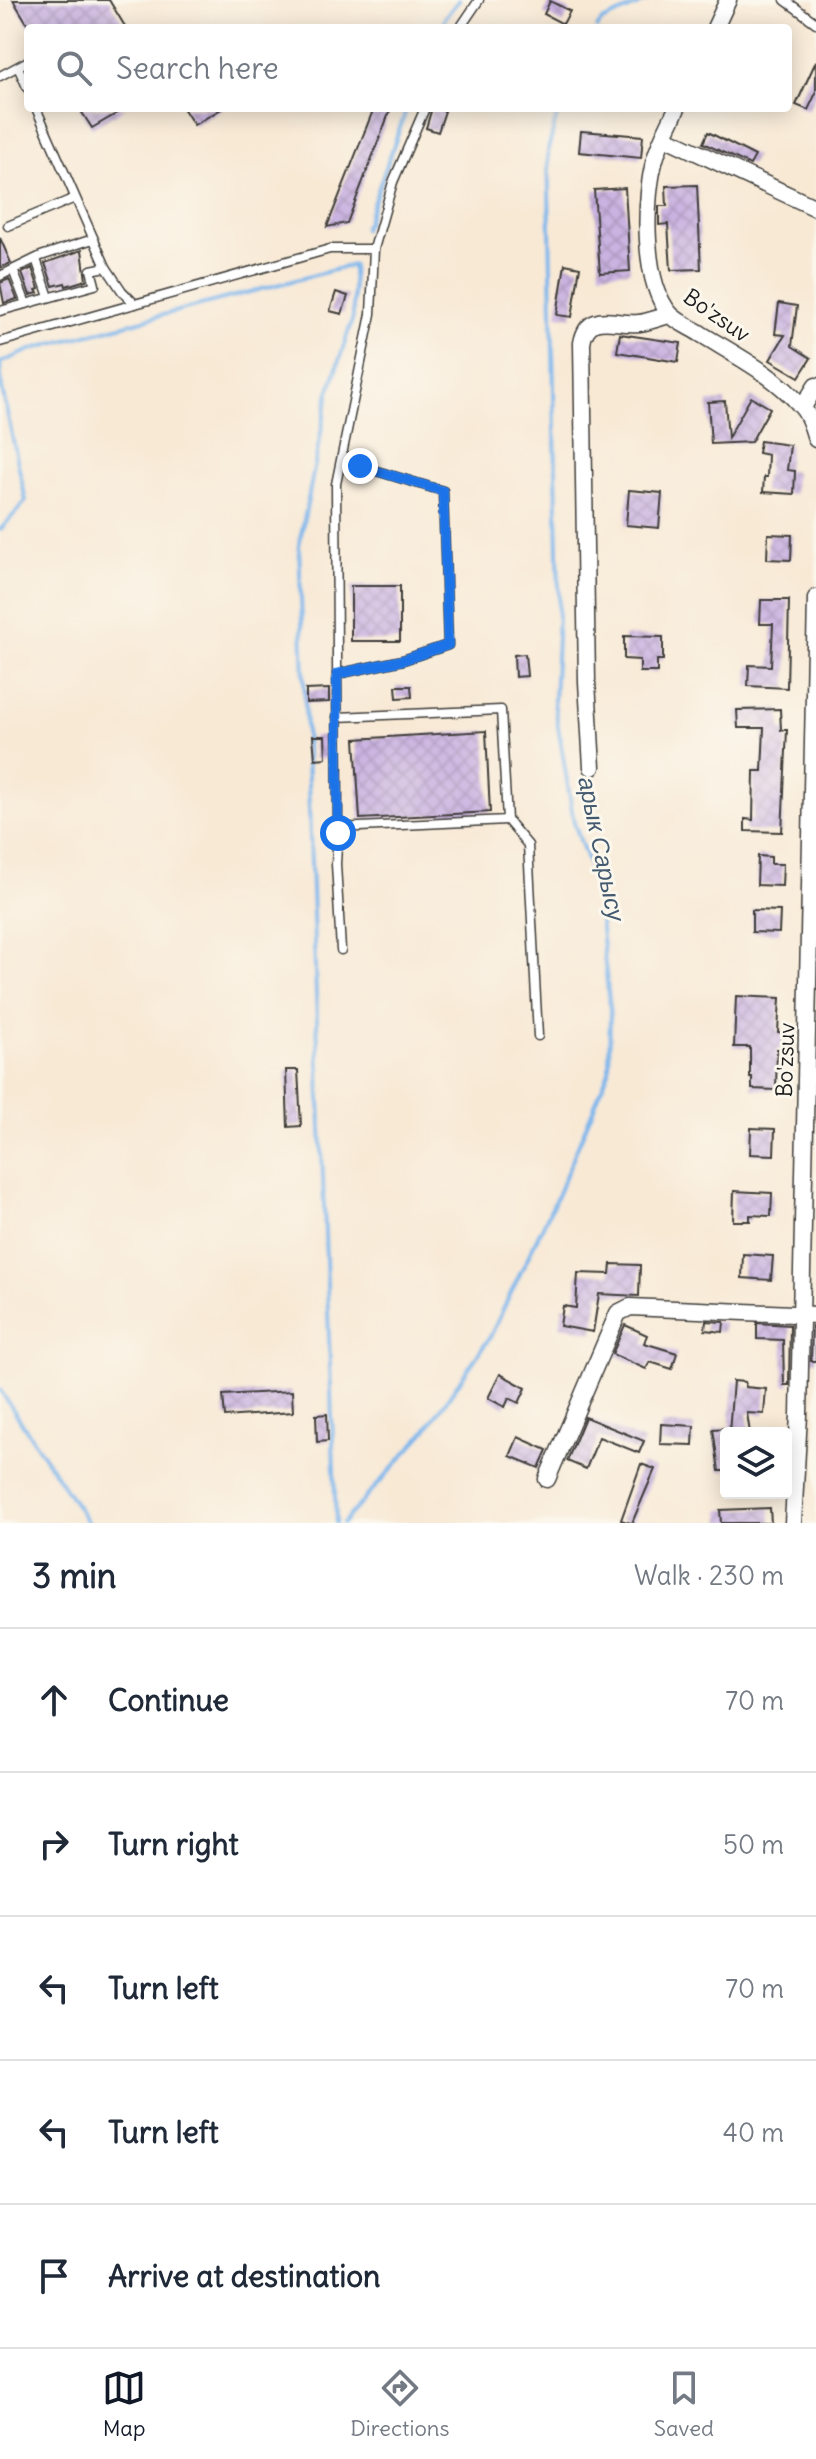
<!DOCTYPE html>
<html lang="en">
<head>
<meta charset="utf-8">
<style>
	:root { --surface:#fff; --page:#f2f2f3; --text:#1f2937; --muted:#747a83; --line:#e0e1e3; --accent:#111827 }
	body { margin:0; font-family:Delius,sans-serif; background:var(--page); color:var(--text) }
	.controls { position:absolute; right:24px; bottom:24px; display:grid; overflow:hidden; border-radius:8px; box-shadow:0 4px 20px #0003 }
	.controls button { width:72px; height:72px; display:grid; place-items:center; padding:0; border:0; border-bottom:2px solid var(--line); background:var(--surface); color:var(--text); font:40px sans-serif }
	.stop { position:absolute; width:24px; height:24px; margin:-18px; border:6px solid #1a73e8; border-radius:50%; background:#fff }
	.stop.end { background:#1a73e8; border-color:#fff; box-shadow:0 2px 8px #0008 }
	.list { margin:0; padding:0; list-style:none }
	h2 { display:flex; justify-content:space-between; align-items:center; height:104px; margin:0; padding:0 32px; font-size:34px }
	h2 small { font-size:26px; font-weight:400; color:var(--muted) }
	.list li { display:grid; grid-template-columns:52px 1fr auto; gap:24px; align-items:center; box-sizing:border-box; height:144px; padding:0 32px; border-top:2px solid var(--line) }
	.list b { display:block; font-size:30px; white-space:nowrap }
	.list em { font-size:26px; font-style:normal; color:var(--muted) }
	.icon { flex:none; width:44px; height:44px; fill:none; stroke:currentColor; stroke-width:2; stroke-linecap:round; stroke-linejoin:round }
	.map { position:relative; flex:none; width:816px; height:1523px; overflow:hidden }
	.search { position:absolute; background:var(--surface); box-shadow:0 4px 20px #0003; left:24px; right:24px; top:24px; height:88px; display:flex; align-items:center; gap:20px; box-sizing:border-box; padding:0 28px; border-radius:8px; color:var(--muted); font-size:30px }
	.sheet { height:824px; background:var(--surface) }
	nav { display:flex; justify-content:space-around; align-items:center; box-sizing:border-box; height:112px; border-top:2px solid var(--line); background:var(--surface); font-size:22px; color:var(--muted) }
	nav a { display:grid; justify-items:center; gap:4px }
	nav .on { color:var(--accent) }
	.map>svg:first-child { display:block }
</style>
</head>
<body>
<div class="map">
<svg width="816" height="1523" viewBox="0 0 816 1523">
	<defs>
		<pattern id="building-cross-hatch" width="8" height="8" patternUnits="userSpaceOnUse" patternTransform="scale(2)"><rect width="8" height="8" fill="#cab3e1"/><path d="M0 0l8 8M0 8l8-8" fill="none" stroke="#ad99c0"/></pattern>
	</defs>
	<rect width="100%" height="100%" fill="#fbf7ec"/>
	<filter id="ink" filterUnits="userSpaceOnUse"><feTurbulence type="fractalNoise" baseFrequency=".0125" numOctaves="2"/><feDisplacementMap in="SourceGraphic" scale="16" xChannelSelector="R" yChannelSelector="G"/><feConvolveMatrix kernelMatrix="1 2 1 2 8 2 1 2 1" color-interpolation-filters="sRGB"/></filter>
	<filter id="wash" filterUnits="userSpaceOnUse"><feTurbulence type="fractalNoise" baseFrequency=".006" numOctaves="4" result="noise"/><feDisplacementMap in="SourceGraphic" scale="32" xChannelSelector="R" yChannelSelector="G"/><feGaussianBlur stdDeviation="1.8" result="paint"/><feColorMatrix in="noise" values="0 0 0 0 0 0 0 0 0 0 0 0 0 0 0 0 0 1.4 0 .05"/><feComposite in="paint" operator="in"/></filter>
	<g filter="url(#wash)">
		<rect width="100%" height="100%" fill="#f8e9d5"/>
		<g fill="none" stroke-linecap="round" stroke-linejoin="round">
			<!-- stream -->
			<g stroke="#7ab5ec" stroke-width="4">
				<polyline points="441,28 446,16 459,0"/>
				<polyline points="597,28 602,21 650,0"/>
				<polyline points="364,229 407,108"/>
				<polyline points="0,530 26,501 2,389 0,363 33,349 353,265 353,317 329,392 299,545 336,1523"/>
				<polyline points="0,1390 88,1523"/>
				<polyline points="343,1523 424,1433 490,1337 557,1196 609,1071 610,1009 596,885 574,823 554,702 559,593 548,150 559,108"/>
			</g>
		</g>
		<g id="blocks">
			<!-- building -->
			<g fill="url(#building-cross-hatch)">
				<polygon points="13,0 109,0 126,28 30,28"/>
				<polygon points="550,1 570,11 563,24 544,14"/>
				<polygon points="816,61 816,93 808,110 796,105"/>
				<polygon points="79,108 126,108 92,128"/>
				<polygon points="183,108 223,108 194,125"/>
				<polygon points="374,108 391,108 347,223 327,227"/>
				<polygon points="432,108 445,111 438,132 426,128"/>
				<polygon points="581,131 643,136 641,158 579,152"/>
				<polygon points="708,132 755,156 750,165 703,143"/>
				<polygon points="697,185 701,269 671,270 668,224 659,225 659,206 667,206 666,186"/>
				<polygon points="625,188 630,271 600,273 594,190"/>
				<polygon points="0,238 11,263 0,268"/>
				<polygon points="82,250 86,280 66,286 65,283 53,286 45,263"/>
				<polygon points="565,264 580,267 572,317 557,315"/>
				<polygon points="32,268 39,289 36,290 38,293 30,295 22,273"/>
				<polygon points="9,279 17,299 4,303 0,283"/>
				<polygon points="336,292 348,296 342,314 330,311"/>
				<polygon points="779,303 797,306 792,346 811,358 799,377 770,360 785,335 775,334"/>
				<polygon points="620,334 681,343 678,362 617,352"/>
				<polygon points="751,397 770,408 751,442 711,444 708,402 725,401 728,438"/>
				<polygon points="760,441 790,445 787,470 795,471 794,494 763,492 764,477 767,477 768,455 758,453"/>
				<polygon points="629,490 662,493 659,528 626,525"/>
				<polygon points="768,534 792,535 791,560 767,559"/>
				<rect x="351" y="586" width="49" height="55"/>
				<polygon points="761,600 789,600 787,688 748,686 749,665 771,666 773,624 760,624"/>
				<polygon points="624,636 663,637 663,660 657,660 657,672 640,672 640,660 624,659"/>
				<polygon points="525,654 527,676 515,677 514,655"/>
				<polygon points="396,686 411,686 412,697 397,698"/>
				<polygon points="329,689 329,702 306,703 306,690"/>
				<polygon points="780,709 781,730 787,730 782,832 745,831 745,819 753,820 754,771 762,771 764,728 738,728 737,710"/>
				<polygon points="486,731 490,812 360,819 355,739"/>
				<polygon points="313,736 325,736 326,758 315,759"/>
				<polygon points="758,856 771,857 771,864 783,864 782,886 757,885"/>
				<polygon points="752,910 780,911 779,933 752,932"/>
				<polygon points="736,996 780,998 778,1032 786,1033 785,1049 777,1049 776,1090 752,1089 752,1077 750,1077 750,1047 734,1047"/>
				<polygon points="286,1070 298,1070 301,1126 288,1127"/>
				<polygon points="751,1128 775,1129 774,1155 750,1154"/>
				<polygon points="734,1191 772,1193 771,1216 750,1215 750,1221 733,1221"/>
				<polygon points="743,1254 773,1256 771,1280 742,1278"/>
				<polygon points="611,1264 640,1265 639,1296 599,1294 593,1332 560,1326 563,1306 576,1308 578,1273 610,1274"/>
				<polygon points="706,1321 724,1322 723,1332 705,1330"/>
				<polygon points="757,1323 790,1325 789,1385 784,1385 783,1340 757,1339"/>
				<polygon points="625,1325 647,1335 644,1343 677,1353 672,1369 650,1362 646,1369 612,1354"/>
				<polygon points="812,1326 816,1326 816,1361 811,1361"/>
				<polygon points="500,1374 526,1388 519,1403 509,1398 505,1407 488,1398"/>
				<polygon points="733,1381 745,1382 745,1387 766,1389 764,1414 747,1413 750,1433 729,1433"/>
				<polygon points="292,1391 293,1412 225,1417 223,1395"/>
				<polygon points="327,1414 328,1441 317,1442 316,1415"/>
				<polygon points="585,1417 644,1441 639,1453 599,1437 586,1469 567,1461"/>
				<polygon points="661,1424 694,1426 693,1445 660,1444"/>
				<polygon points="726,1428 726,1471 719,1471 713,1429"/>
				<polygon points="518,1437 547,1450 539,1468 510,1456"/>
				<polygon points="641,1464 655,1469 632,1523 630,1523 621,1520"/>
				<polygon points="770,1508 771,1523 721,1523 720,1510"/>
			</g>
		</g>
	</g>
	<g filter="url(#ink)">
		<use href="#blocks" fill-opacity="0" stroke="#3d3b38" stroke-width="2"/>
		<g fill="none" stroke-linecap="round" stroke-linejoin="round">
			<defs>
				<g id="lane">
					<polyline points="785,0 816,23"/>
					<polyline points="460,28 479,0"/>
					<polyline points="18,67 28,89"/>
					<polyline points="0,76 28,61"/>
					<polyline points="36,108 106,267 122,291 135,304"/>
					<polyline points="8,226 75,198"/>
					<polyline points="36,259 49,297"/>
					<polyline points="13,270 26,304"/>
					<polyline points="0,276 41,256 93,239"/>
					<polyline points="0,311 95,285 91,270 106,267"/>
					<polyline points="0,342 330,249 374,249 393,182 425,108"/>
					<polyline points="337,674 403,660 448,645 443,491 360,466"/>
					<polyline points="337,717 501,710 507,820 338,828"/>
					<polyline points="507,820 528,845 538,1036"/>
					<polyline points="341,950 336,864 338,828 336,484 371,314 374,249"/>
				</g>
				<g id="street">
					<polyline points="715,28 728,0"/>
					<path d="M677 108C670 124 660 141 655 159 644 197 642 282 670 314 677 322 692 328 701 334 735 355 775 375 801 406 809 414 813 428 816 439"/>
					<polyline points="664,137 816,208"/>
					<polyline points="803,407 816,386"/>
					<path d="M592 767 587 682 582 343C588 309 615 326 639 323 649 322 660 317 670 315"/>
					<polyline points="547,1479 618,1313 630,1307 816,1315"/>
					<polyline points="793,1523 799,1415 816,598"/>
				</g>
			</defs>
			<!-- lane casing -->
			<use href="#lane" stroke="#3d3b38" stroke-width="11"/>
			<!-- street casing -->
			<use href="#street" stroke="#3d3b38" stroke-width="19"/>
			<!-- lane -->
			<use href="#lane" stroke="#fff" stroke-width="8"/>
			<!-- street -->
			<use href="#street" stroke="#fff" stroke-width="16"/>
		</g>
	</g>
	<g fill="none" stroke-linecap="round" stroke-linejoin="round" filter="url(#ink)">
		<!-- route -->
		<polyline stroke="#1a73e8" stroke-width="10" points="338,833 337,674 403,660 448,645 443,491 360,466"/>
	</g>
	<g text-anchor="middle" stroke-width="6" stroke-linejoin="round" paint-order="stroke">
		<!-- street labels -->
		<g font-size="22" fill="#1c1c1c" stroke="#fbf7ec">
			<text transform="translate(717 315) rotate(35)" y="8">Bo'zsuv</text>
			<text transform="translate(785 1060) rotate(-88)" y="8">Bo'zsuv</text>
		</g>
		<!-- water labels -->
		<g font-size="24" font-style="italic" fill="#42596f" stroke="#fbf7ec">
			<text transform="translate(601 849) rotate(78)" y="8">арык Сарысу</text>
		</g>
	</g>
</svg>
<div class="controls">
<button><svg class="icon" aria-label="layers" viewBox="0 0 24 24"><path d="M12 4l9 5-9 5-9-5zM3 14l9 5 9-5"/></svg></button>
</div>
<div class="stop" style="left:338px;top:833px"></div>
<div class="stop end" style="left:360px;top:466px"></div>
<div class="search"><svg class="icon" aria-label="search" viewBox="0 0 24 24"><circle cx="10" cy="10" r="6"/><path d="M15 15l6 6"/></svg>Search here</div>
</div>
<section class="sheet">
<h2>3 min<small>Walk · 230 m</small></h2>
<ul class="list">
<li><svg class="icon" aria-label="ahead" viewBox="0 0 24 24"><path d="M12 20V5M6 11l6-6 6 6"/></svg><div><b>Continue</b></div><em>70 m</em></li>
<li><svg class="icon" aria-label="right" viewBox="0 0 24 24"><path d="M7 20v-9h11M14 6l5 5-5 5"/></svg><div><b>Turn right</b></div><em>50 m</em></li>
<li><svg class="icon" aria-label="left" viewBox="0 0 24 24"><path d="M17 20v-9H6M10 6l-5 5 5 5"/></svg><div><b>Turn left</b></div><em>70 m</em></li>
<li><svg class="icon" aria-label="left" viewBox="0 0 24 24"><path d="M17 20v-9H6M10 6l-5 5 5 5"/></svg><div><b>Turn left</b></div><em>40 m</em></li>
<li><svg class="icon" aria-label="arrive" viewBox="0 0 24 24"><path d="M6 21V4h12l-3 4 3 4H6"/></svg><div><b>Arrive at destination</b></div></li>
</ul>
</section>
<nav>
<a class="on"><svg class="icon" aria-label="map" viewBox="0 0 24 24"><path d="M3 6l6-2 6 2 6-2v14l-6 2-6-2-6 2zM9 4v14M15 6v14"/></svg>Map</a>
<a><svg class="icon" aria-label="directions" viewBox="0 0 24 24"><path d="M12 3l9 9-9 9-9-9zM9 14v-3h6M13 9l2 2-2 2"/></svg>Directions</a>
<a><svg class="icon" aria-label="saved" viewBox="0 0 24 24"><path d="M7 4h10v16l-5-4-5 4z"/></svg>Saved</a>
</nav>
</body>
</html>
